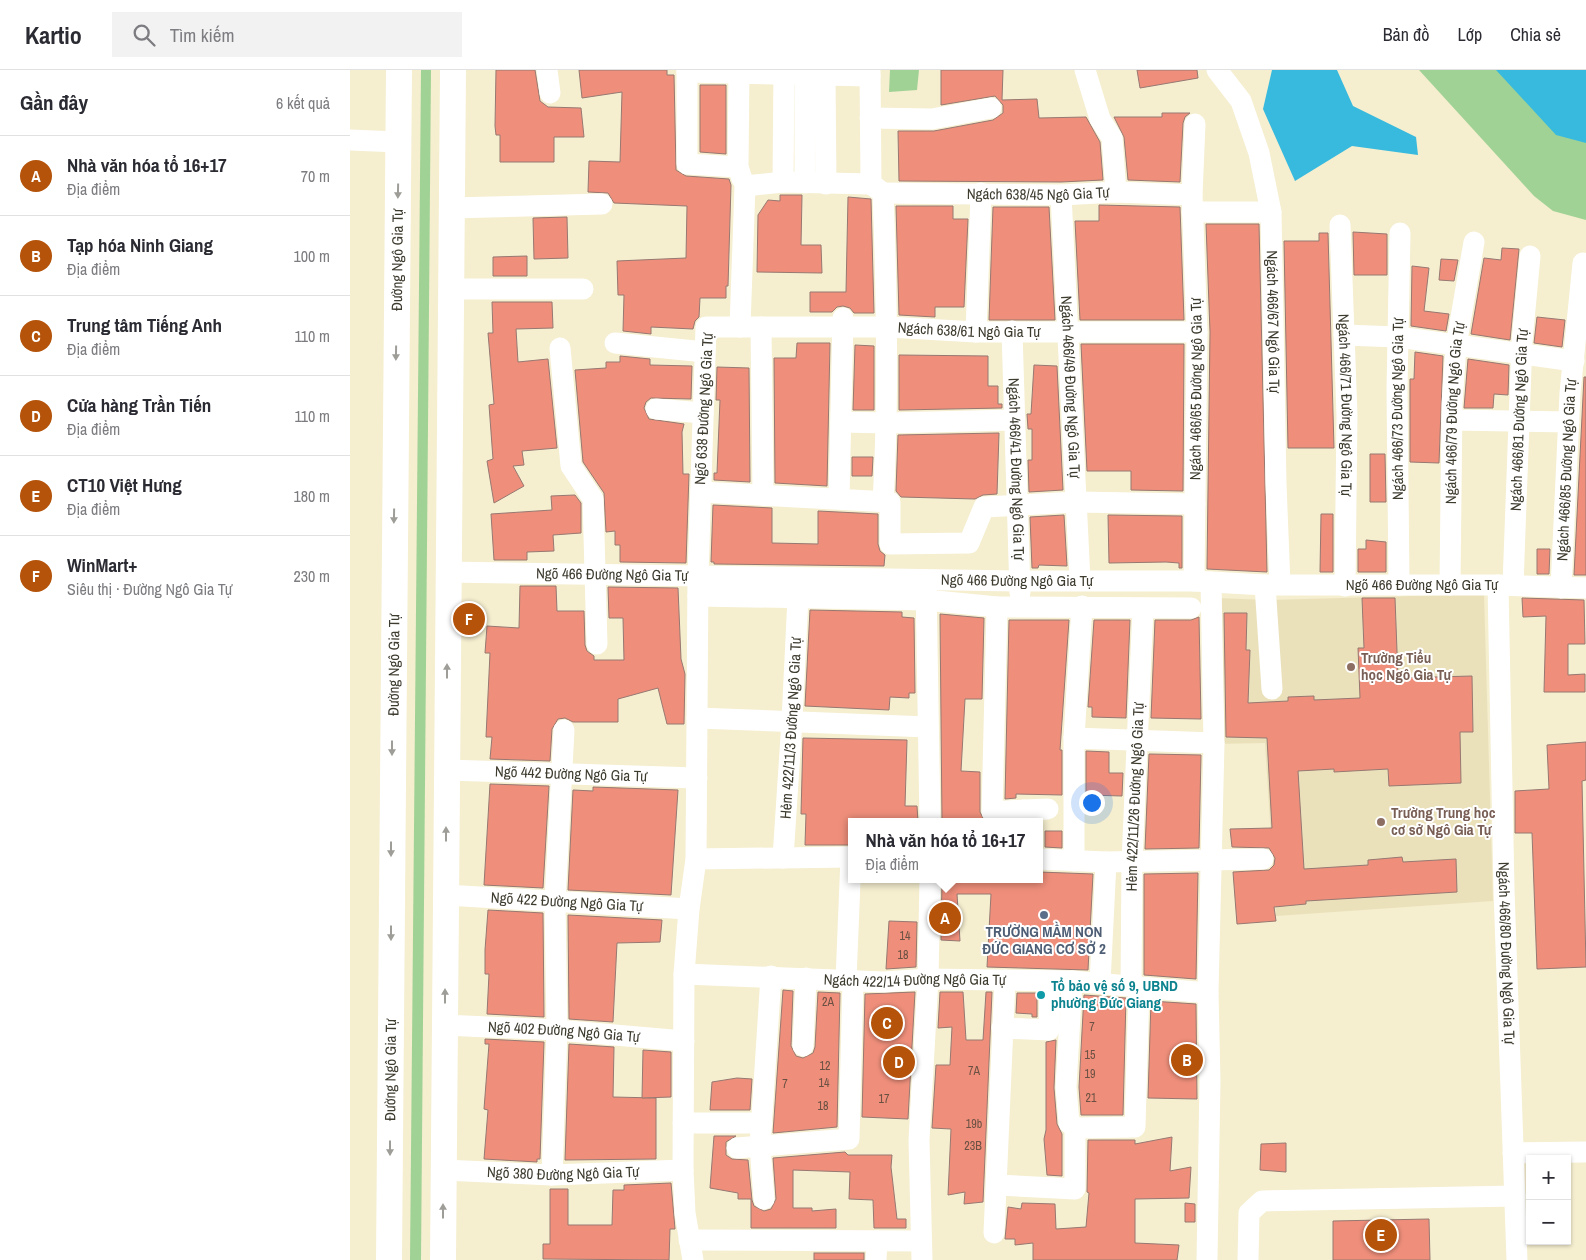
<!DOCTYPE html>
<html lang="vi">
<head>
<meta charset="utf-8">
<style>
	:root { --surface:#fff; --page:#f2f2f3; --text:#2b2b33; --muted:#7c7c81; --line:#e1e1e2; --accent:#b45309 }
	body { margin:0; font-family:"Archivo Narrow",sans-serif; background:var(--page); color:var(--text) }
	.controls { position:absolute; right:15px; bottom:15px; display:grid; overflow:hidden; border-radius:0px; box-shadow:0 1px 4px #0004 }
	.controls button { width:45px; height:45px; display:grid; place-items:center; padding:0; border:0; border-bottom:1px solid var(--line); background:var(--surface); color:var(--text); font:25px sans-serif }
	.you { position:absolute; left:741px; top:732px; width:18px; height:18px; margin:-12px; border:4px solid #fff; border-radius:50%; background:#1a73e8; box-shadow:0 0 0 8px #1a73e833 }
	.badge { display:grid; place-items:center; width:32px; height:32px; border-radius:50%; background:var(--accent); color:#fff; font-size:16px; font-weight:700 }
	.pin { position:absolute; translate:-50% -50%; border:2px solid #fff; box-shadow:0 1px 5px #0006 }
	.popup { position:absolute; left:498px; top:748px; width:195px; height:65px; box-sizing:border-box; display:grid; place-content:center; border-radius:0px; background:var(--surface); filter:drop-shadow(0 1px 4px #0005); font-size:16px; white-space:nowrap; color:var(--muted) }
	.popup b { font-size:19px; color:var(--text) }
	.popup::after { content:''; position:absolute; left:50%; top:100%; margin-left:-10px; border:10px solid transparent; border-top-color:var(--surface) }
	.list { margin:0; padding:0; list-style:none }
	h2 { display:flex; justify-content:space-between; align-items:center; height:65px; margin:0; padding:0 20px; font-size:21px }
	h2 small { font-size:16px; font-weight:400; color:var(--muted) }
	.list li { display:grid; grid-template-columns:32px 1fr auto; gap:15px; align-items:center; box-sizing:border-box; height:80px; padding:0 20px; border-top:1px solid var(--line) }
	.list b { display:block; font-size:19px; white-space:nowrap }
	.list p { margin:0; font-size:16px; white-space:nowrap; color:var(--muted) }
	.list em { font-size:16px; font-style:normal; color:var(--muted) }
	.icon { flex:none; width:28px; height:28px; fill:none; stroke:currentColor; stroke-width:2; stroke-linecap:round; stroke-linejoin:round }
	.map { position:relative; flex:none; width:1236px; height:1190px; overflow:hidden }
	header { display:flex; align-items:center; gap:30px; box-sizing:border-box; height:70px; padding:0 25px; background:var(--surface); border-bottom:1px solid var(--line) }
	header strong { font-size:24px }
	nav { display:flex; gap:28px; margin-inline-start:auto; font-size:18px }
	.search { width:350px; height:45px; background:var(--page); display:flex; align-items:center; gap:12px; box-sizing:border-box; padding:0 18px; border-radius:0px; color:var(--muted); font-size:19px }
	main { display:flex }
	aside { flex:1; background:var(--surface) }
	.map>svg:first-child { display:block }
</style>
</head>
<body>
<header>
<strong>Kartio</strong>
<div class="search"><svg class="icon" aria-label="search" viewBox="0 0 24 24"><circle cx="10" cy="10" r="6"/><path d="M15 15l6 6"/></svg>Tìm kiếm</div>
<nav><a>Bản đồ</a><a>Lớp</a><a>Chia sẻ</a></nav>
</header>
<main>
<aside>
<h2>Gần đây<small>6 kết quả</small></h2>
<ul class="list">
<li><span class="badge">A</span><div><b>Nhà văn hóa tổ 16+17</b><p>Địa điểm</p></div><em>70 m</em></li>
<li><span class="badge">B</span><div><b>Tạp hóa Ninh Giang</b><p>Địa điểm</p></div><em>100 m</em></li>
<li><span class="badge">C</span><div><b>Trung tâm Tiếng Anh</b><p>Địa điểm</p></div><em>110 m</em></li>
<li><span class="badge">D</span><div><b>Cửa hàng Trần Tiến</b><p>Địa điểm</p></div><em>110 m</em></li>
<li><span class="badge">E</span><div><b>CT10 Việt Hưng</b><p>Địa điểm</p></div><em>180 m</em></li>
<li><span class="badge">F</span><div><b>WinMart+</b><p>Siêu thị · Đường Ngô Gia Tự</p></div><em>230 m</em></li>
</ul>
</aside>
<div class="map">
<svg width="1236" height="1190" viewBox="0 0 1236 1190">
	<rect width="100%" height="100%" fill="#f5eecf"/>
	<!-- built -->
	<polygon fill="#eae1bb" points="1134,524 1143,831 926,846 915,673 864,674 867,528 917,530"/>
	<!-- green -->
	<g fill="#a1d295">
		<polygon points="71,0 81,0 71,1190 60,1190"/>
		<polygon points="540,0 569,0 567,20 539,22"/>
		<polygon points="1069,0 1236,0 1236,150 1203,141 1184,126"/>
	</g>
	<!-- water -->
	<g fill="#37bade">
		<polygon points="922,0 987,0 1003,36 1066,67 1068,85 1002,76 945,111 913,39"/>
		<polygon points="1146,0 1236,0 1236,73 1206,65"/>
	</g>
	<!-- building -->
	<g fill="#ef8f7b" stroke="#977871">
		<polygon points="146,0 185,0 190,31 198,37 231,38 234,67 204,67 204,92 150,92 150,65 146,65 145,56"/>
		<polygon points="229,0 317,0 317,5 324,5 326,100 336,106 379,109 381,115 378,216 376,216 376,228 350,228 349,247 345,251 343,259 301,257 301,264 273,261 274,225 268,225 267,191 336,188 337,136 264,133 258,123 238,122 239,91 270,92 272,22 232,28"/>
		<polygon points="591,0 653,0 652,30 687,29 689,48 736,47 750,72 753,110 711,112 549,111 548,61 584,61 643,50 653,43 653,35 645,26 591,35"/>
		<polygon points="787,0 847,0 848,8 790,18"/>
		<polygon points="350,15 376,15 376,84 350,82"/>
		<polygon points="812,43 840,43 835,47 833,53 830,112 778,110 774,67 764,47 812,47"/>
		<polygon points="430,125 452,125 451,175 471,175 472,203 407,202 408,145 418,130 430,131"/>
		<polygon points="498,127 521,129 524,243 504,243 500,238 493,236 487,237 482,242 460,242 460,222 496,222"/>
		<polygon points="749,135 830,137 834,250 730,250 725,151 749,151"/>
		<polygon points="546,136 603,136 603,149 618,149 614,237 585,237 585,247 549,245"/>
		<polygon points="643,137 699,137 705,250 639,250"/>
		<polygon points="217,147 218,188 184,189 183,148"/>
		<polygon points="856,154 909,154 917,502 857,499 860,262"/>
		<polygon points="1003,162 1037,164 1037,205 1004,205"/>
		<polygon points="969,163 978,163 984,378 938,378 934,171 969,171"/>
		<polygon points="1152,178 1169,179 1160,270 1121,264 1134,188 1151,190"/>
		<polygon points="177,186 177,206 143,206 143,187"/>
		<polygon points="1091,189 1108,190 1104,211 1089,210"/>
		<polygon points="1062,196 1079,198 1074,241 1099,244 1096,261 1061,256"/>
		<polygon points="142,232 202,232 203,258 166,259 168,292 198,289 207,378 172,381 174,395 163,396 174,416 144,433 137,391 143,389 139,335 144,334 138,263 143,263"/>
		<polygon points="1187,247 1215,250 1212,277 1184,273"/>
		<polygon points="447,273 480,273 477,416 425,413 424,288 446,288"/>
		<polygon points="731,274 834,274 833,421 781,420 781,401 737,401"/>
		<polygon points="505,275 524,276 524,340 503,340"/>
		<polygon points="1065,282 1093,286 1089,393 1060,392 1060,309 1064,309"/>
		<polygon points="549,285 638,286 638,316 648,316 648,334 652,334 652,338 549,340"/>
		<polygon points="270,286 300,289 300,295 342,296 341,329 301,328 296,332 294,338 299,349 334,354 332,362 333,404 339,404 336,493 270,492 270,475 265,475 265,461 256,462 254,423 233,392 225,300 256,298 256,292 270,292"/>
		<polygon points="1118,289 1159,295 1158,325 1144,324 1143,338 1114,338"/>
		<polygon points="684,295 707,296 713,420 679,422 678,390 682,390 682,359 678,359 677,344 681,344"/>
		<polygon points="367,297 399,298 400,412 364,410 364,403 367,403 370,330 366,330"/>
		<polygon points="1234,307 1236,307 1236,505 1224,505"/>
		<polygon points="649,363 647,424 633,425 625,429 551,427 546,421 548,365"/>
		<polygon points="1020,384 1035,384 1036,432 1020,432"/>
		<polygon points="502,387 523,387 522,406 502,406"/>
		<polygon points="225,425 231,433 231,463 203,465 204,481 177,482 177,490 144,490 141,444 202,440 201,426"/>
		<polygon points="363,435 422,438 422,473 468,474 468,441 528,444 528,474 530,481 535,485 534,496 364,494 364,492 361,492"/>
		<polygon points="971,444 983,444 983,502 970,502"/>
		<polygon points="714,445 717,496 689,495 688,498 682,498 680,447"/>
		<polygon points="758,445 832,446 832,498 829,498 829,493 816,492 759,493"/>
		<polygon points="1016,470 1036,472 1036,502 1008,502 1008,479 1016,479"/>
		<polygon points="1187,479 1200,479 1199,504 1187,504"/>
		<polygon points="170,516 206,516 207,541 234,541 235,575 237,581 244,586 244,590 274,590 273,548 259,548 258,517 328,518 331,589 335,604 334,654 317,654 308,618 268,629 268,652 223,652 215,648 208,649 202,659 200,691 140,689 142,667 136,667 140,583 135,583 137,556 169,558"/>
		<polygon points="1012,528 1045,528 1048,608 1122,606 1123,662 1110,662 1111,713 1039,716 1038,699 984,702 984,699 948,701 954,799 1018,795 1018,790 1052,787 1053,792 1106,789 1107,822 956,831 956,834 924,837 926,851 887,854 883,802 919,800 924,795 925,788 919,778 882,777 880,759 922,758 917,668 876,667 874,543 897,543 896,580 900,580 898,633 938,631 938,627 964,626 964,630 1010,628 1008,578 1014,578"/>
		<polygon points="1172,528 1234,530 1235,574 1218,574 1218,605 1235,604 1235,622 1194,622 1196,546 1173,547"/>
		<polygon points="460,540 552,542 552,547 564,548 565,623 559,623 559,628 540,627 539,640 455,636"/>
		<polygon points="590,544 634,548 632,629 615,629 611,701 630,702 630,742 635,752 592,752"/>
		<polygon points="849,547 851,649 801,648 805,550 841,550"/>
		<polygon points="659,550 719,550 710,680 712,680 712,725 666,724 666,728 655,729"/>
		<polygon points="744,550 780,550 776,648 742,647 742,637 738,637"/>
		<polygon points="453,668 557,670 555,736 567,736 568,752 501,752 501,775 455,775 456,744 451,744"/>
		<polygon points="1236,672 1236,710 1232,711 1236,897 1187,899 1182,763 1165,763 1165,721 1199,719 1197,675"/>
		<polygon points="736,681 759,682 759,703 773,703 772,726 736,725"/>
		<polygon points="799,684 851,685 849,778 795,779"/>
		<polygon points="140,714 199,716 193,818 134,815"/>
		<polygon points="243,717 328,720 321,825 218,820 223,720 243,721"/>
		<polygon points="695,761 712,761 712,778 695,777"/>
		<polygon points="689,802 743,804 738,900 637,897 641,824 607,824 610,871 591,870 592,809 689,809"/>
		<polygon points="848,803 846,909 794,905 794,804"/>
		<polygon points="138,840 193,843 194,947 137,944 139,904 135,904 135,880"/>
		<polygon points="218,845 312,850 310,872 267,873 263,952 219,949"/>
		<polygon points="539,851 567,852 566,897 536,899"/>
		<polygon points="433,920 443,921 441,976 446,986 453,988 463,983 465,977 468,922 490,923 487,1057 423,1063"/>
		<polygon points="565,922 558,1049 512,1047 515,924"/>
		<polygon points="590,922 613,922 616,970 633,970 636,922 642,922 633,1132 614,1134 615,1122 598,1125 601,1059 582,1058 586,995 600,995 602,957 588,958"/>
		<polygon points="667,923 687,923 687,947 682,947 682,944 666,943"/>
		<polygon points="734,925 776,928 773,1045 731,1045 729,1017"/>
		<polygon points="801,931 846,934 847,1029 798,1028"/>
		<polygon points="135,969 194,972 190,1089 187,1089 187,1092 134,1089 138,1040 134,1039 139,974 135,974"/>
		<polygon points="706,970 704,1018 707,1054 712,1064 712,1106 697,1105 694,1069 696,1060 696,972"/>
		<polygon points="219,974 264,977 263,1027 306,1028 306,1089 215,1090"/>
		<polygon points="293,980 321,982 321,1027 292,1028"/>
		<polygon points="387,1008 402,1009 400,1040 360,1040 362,1012"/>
		<polygon points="364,1066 386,1066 376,1072 376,1085 382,1089 398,1090 402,1130 404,1136 414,1141 421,1139 426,1129 423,1088 495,1082 498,1085 542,1085 541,1097 547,1149 556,1149 556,1158 524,1158 523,1130 499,1129 500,1102 443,1100 443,1138 462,1138 462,1141 486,1139 486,1158 401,1158 401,1129 388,1129 388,1123 360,1118"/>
		<polygon points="822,1067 820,1101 841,1097 839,1128 785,1129 785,1173 829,1175 827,1190 683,1190 683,1173 665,1175 665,1169 655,1169 658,1137 671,1139 672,1133 705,1134 706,1159 736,1157 739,1123 737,1122 738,1070 785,1070 785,1074"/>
		<polygon points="936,1073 936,1102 910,1100 911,1074"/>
		<polygon points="321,1113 325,1159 320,1159 319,1190 193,1189 193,1174 200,1174 200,1119 218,1119 218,1155 262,1155 263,1120 274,1120 274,1115"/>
		<polygon points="835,1133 845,1134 845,1152 835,1152"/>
		<polygon points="1079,1149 1080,1190 983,1190 983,1151"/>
		<rect x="464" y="1183" width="50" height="7"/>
	</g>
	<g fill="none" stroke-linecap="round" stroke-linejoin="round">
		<!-- minor -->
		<g stroke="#fff" stroke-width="21">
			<polyline points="197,0 200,23"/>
			<polyline points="337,0 337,94 388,97"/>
			<polyline points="389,0 388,97 392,109"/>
			<path id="s1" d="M520 0 521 114 433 112 395 116 390 257H356L348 505 346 789 339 839 334 904 534 912 578 909 722 911 858 923"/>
			<polyline points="735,0 750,49 762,68 766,122"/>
			<path id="s2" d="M867 0 891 31 909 83 921 142 926 414 930 514"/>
			<polyline points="337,2 520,6"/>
			<polyline points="475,7 476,114"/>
			<polyline points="520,48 582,49 641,38"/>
			<polyline points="0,70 48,72"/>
			<polyline points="433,112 434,0"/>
			<polyline points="455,113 455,6"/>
			<path d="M521 114 533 123C537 226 539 328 533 432"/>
			<path id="s3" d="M533 123 711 125 766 122 842 125"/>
			<path id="s4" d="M711 125 730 510"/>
			<polyline points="101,138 252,134"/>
			<polyline points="842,142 921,142"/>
			<path id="s5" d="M990 155 997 345 995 516"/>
			<polyline points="100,219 233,219"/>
			<path id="s6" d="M390 257H538L626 262H847"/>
			<polyline points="411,257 413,425"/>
			<path id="s7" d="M662 261 670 523"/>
			<polyline points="626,262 631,123"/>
			<polyline points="994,265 1048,267 1224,291"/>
			<polyline points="265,273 355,282"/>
			<polyline points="210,278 221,396 243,429 247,574"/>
			<polyline points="306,339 353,343"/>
			<polyline points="1102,350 1219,352"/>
			<polyline points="491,352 538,353 664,350"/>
			<polyline points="351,422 540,432 540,474 619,473 634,437 726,432 845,434"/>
			<polyline points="489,428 493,248"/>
			<path id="s8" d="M98 502 669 511H844L915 515H1148L1236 518"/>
			<path id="s9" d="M844 511 847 262 842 125 845 54"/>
			<polyline points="576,515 580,752"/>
			<polyline points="915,515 922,619"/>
			<path id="s10" d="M1049 515 1047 319 1050 163"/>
			<path id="s11" d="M1100 515 1102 334 1106 276 1124 172"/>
			<path id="s12" d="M1148 515 1154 820 1167 1190"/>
			<path id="s13" d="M1163 515 1172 271 1180 186"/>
			<path id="s14" d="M1211 518 1220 323 1233 193"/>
			<polyline points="348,526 576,530 647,537 841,538"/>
			<polyline points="647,537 642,742 674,740 674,752"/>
			<polyline points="347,648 578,657"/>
			<polyline points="724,668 864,673"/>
			<path id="s15" d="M96 700 347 708"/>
			<polyline points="674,740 698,739"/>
			<path id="s16" d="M433 788 442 651 448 527"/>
			<polyline points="346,789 501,787"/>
			<polyline points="689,789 756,792 913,789"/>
			<polyline points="724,791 724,668 732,536"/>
			<path id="s17" d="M95 825 339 839"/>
			<polyline points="334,904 333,1100 335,1143 343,1190"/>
			<polyline points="496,910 501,787"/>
			<polyline points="722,911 716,1017 719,1053 728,1058 785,1057 789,917"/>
			<polyline points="750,913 756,792"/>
			<path id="s18" d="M781 916 782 792 793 538"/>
			<path id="s19" d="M94 955 207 960 334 971"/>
			<polyline points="652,958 699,960 700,911"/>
			<polyline points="453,976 456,908"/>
			<polyline points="333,1053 412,1053"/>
			<polyline points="387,1078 499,1069 503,910"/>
			<polyline points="1163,1083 1236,1082"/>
			<path id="s20" d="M93 1100 202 1105 333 1100"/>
			<polyline points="202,1105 207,960 205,831 214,660"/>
			<polyline points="647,1115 725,1119 725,1057"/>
			<polyline points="414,1129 410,1076 421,906"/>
			<polyline points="644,1163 655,910"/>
			<polyline points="339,1170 571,1171"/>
			<polyline points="526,1190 527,1171"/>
			<polyline points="572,1190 569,1070 578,909 580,809"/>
			<polyline points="857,1190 860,1010 858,923 864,673 861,512"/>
			<polyline points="898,1190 899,1143 912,1131 1165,1126"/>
		</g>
		<!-- major -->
		<g stroke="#fff" stroke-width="26">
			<path id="s21" d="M39 1190 49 0"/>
			<polyline points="93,1190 103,0"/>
		</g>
	</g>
	<!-- one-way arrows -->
	<defs><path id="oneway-solid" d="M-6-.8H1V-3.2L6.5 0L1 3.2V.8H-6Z" transform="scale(1.25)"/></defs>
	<g fill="#9e9d97">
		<use href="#oneway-solid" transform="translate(48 121) rotate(91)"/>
		<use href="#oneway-solid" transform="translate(46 283) rotate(91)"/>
		<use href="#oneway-solid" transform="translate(44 446) rotate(91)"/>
		<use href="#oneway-solid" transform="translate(97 601) rotate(-90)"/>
		<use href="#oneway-solid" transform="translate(42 678) rotate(90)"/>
		<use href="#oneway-solid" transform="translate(96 764) rotate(-90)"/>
		<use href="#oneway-solid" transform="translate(41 779) rotate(90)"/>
		<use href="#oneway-solid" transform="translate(41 863) rotate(90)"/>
		<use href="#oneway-solid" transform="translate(95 926) rotate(-90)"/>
		<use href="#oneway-solid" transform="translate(40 1078) rotate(90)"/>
		<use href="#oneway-solid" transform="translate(93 1141) rotate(-90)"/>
	</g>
	<!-- markers -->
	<g fill="#8d6e63" stroke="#fff" stroke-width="2">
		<circle cx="1001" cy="597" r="5"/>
		<circle cx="1031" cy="752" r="5"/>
	</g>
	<circle fill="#5c6f8a" stroke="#fff" stroke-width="2" cx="694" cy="845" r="5"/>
	<circle fill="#0f9aa8" stroke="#fff" stroke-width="2" cx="691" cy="925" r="5"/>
	<g text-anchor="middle" stroke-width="4" stroke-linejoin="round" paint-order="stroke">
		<!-- number labels -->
		<g font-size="12" fill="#6a5042">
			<text x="555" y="870">14</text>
			<text x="553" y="889">18</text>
			<text x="478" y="936">2A</text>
			<text x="742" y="961">7</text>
			<text x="740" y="989">15</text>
			<text x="475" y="1000">12</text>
			<text x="624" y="1005">7A</text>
			<text x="740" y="1008">19</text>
			<text x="474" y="1017">14</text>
			<text x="435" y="1018">7</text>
			<text x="741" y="1032">21</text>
			<text x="534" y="1033">17</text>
			<text x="473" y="1040">18</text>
			<text x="624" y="1058">19b</text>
			<text x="623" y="1080">23B</text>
		</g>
		<!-- street labels -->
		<g font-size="15" fill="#3e3b2f" stroke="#fff">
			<text dy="5" stroke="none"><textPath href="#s3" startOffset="155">Ngách 638/45 Ngô Gia Tự</textPath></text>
			<text dy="5" stroke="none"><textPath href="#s21" startOffset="1000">Đường Ngô Gia Tự</textPath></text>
			<text dy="5" stroke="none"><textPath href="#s2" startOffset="264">Ngách 466/67 Ngô Gia Tự</textPath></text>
			<text dy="5" stroke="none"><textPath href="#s6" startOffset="229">Ngách 638/61 Ngô Gia Tự</textPath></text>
			<text dy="5" stroke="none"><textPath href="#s4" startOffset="192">Ngách 466/49 Đường Ngô Gia Tự</textPath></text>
			<text dy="5" stroke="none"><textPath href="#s9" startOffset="192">Ngách 466/65 Đường Ngô Gia Tự</textPath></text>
			<text dy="5" stroke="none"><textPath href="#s5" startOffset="180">Ngách 466/71 Đường Ngô Gia Tự</textPath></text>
			<text transform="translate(354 339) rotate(-87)" y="5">Ngõ 638 Đường Ngô Gia Tự</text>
			<text dy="5" stroke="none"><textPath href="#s10" startOffset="176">Ngách 466/73 Đường Ngô Gia Tự</textPath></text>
			<text dy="5" stroke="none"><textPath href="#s11" startOffset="172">Ngách 466/79 Đường Ngô Gia Tự</textPath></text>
			<text dy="5" stroke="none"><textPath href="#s13" startOffset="165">Ngách 466/81 Đường Ngô Gia Tự</textPath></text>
			<text dy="5" stroke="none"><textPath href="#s7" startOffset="138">Ngách 466/41 Đường Ngô Gia Tự</textPath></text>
			<text dy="5" stroke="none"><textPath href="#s14" startOffset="118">Ngách 466/85 Đường Ngô Gia Tự</textPath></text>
			<text dy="5" stroke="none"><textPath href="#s8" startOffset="164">Ngõ 466 Đường Ngô Gia Tự</textPath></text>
			<text dy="5" stroke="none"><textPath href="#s8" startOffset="569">Ngõ 466 Đường Ngô Gia Tự</textPath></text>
			<text dy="5" stroke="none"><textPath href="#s8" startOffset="974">Ngõ 466 Đường Ngô Gia Tự</textPath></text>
			<text dy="5" stroke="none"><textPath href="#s21" startOffset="595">Đường Ngô Gia Tự</textPath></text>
			<text dy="5" stroke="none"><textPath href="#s16" startOffset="130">Hẻm 422/11/3 Đường Ngô Gia Tự</textPath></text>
			<text dy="5" stroke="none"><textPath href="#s15" startOffset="125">Ngõ 442 Đường Ngô Gia Tự</textPath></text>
			<text dy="5" stroke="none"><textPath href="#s18" startOffset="189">Hẻm 422/11/26 Đường Ngô Gia Tự</textPath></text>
			<text dy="5" stroke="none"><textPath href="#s17" startOffset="122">Ngõ 422 Đường Ngô Gia Tự</textPath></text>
			<text dy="5" stroke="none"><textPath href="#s12" startOffset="368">Ngách 466/80 Đường Ngô Gia Tự</textPath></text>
			<text dy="5" stroke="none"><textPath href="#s1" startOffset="1294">Ngách 422/14 Đường Ngô Gia Tự</textPath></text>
			<text dy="5" stroke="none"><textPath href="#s19" startOffset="120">Ngõ 402 Đường Ngô Gia Tự</textPath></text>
			<text dy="5" stroke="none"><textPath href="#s21" startOffset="190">Đường Ngô Gia Tự</textPath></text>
			<text dy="5" stroke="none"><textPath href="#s20" startOffset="120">Ngõ 380 Đường Ngô Gia Tự</textPath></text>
		</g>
		<!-- education labels -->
		<g font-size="15" font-weight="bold" fill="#785e54" stroke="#fff" text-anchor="start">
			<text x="1011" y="593">Trường Tiểu<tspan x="1011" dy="17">học Ngô Gia Tự</tspan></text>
			<text x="1041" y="748">Trường Trung học<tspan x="1041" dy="17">cơ sở Ngô Gia Tự</tspan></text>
		</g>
		<!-- service labels -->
		<g font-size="15" font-weight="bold" fill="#4e5e75" stroke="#fff">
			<text x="694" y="867">TRƯỜNG MẦM NON<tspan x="694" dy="17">ĐỨC GIANG CƠ SỞ 2</tspan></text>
		</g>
		<!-- culture labels -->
		<g font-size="15" font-weight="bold" fill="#0d838f" stroke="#fff" text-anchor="start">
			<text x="701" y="921">Tổ bảo vệ số 9, UBND<tspan x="701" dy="17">phường Đức Giang</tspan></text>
		</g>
	</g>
</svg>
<div class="controls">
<button>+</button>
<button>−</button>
</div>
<div class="you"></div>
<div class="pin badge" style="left:595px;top:848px">A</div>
<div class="popup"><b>Nhà văn hóa tổ 16+17</b>Địa điểm</div>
<div class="pin badge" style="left:837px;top:990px">B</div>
<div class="pin badge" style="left:537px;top:953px">C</div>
<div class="pin badge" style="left:549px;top:992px">D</div>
<div class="pin badge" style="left:1031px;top:1165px">E</div>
<div class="pin badge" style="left:119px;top:549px">F</div>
</div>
</main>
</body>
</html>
